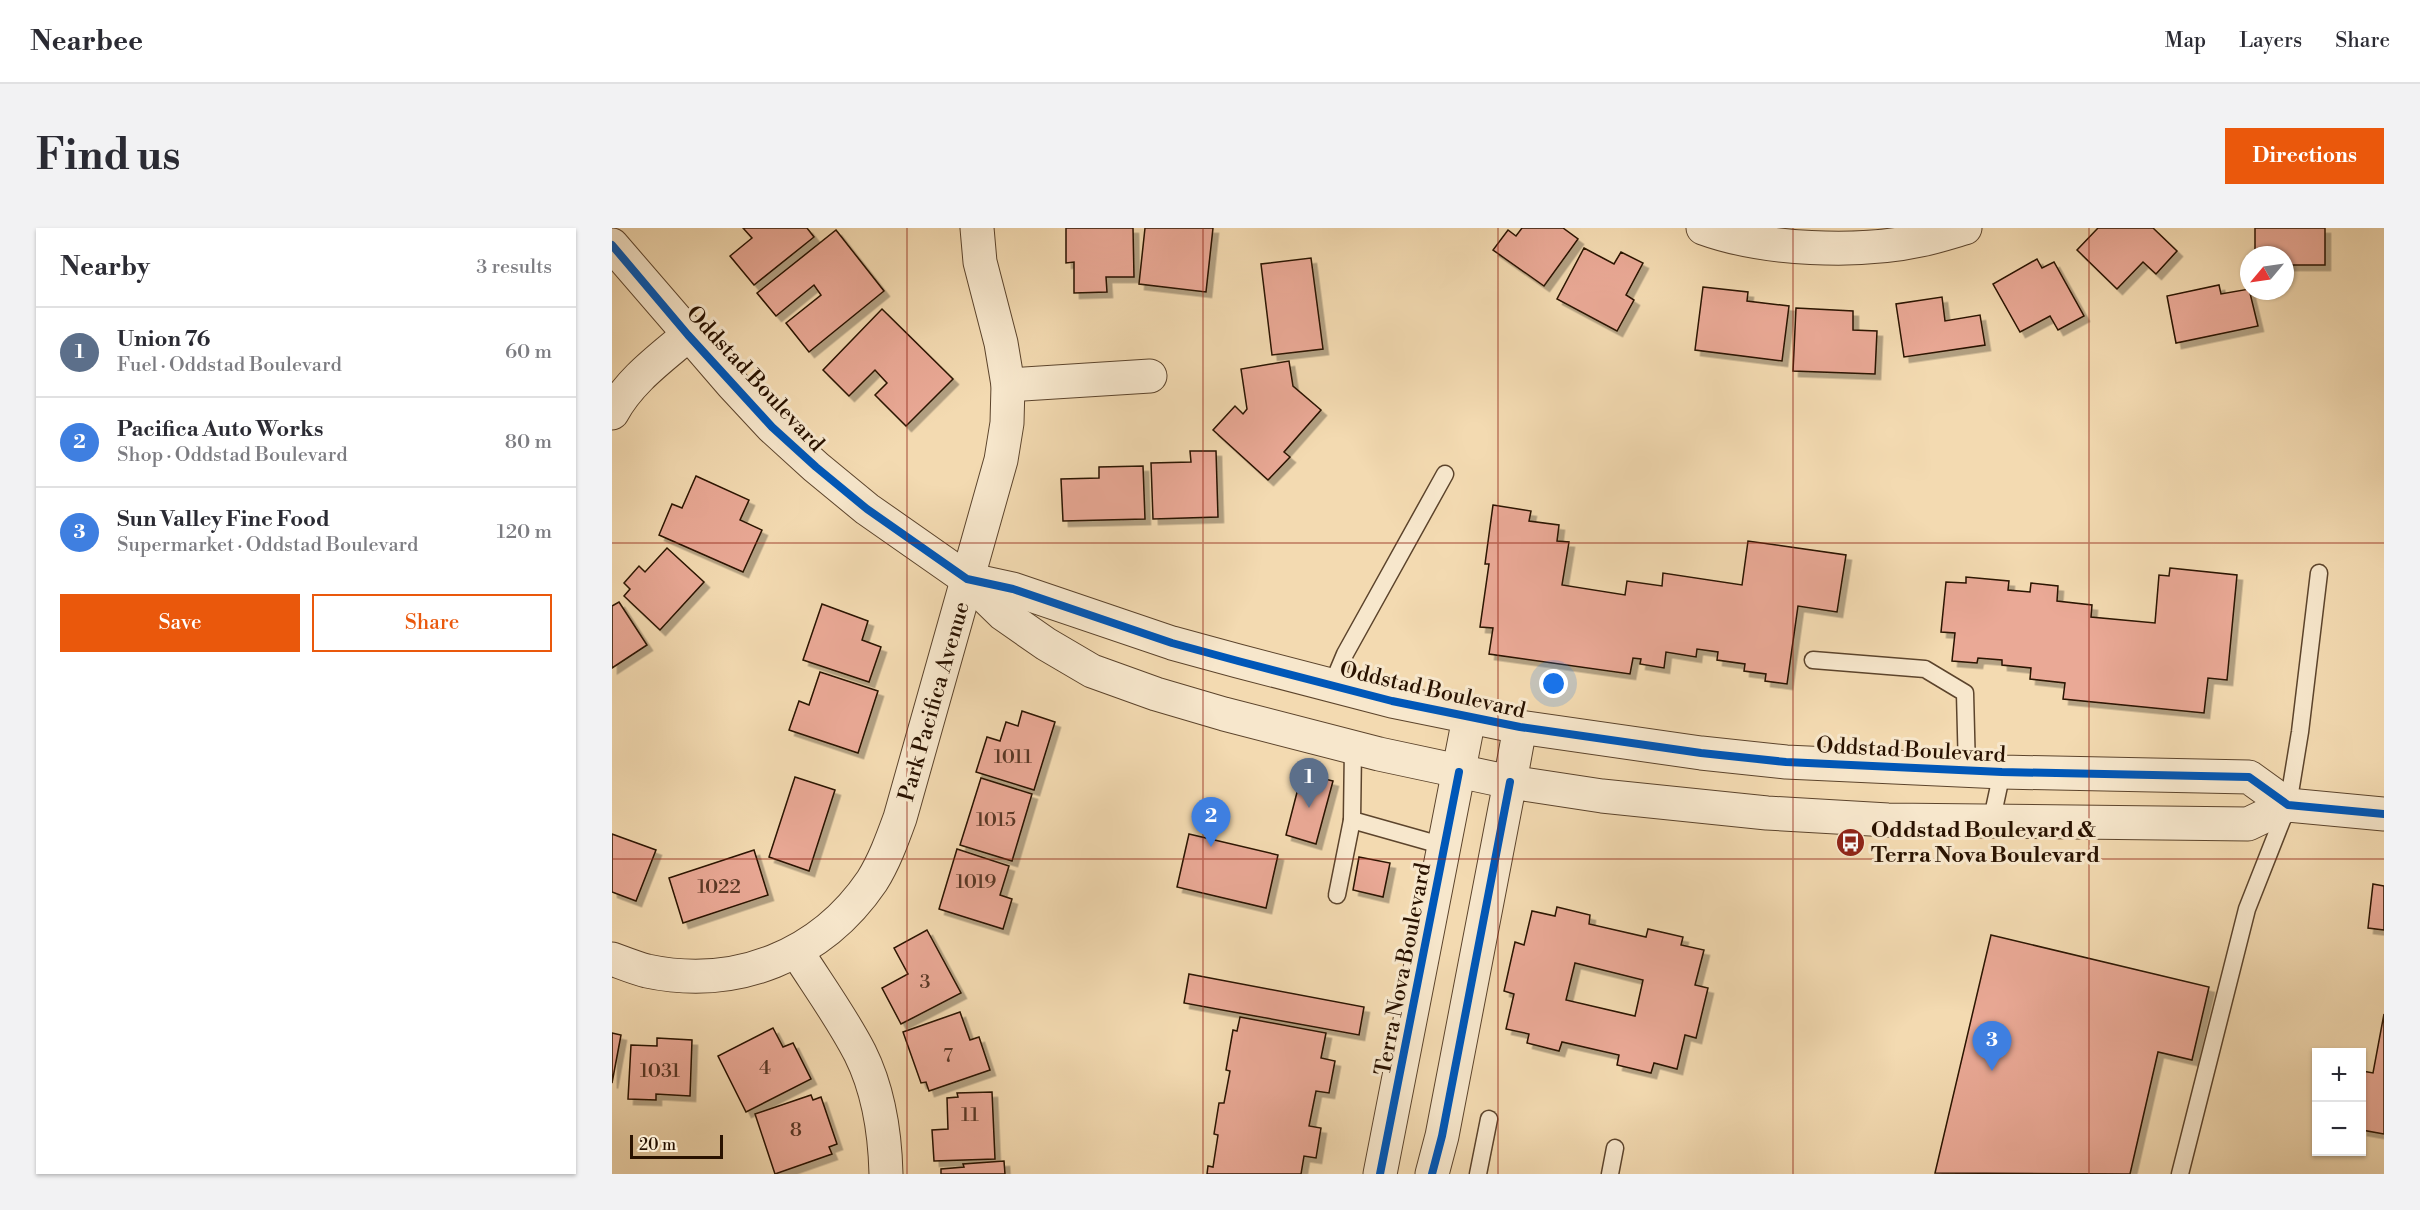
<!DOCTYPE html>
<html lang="en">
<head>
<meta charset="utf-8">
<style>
	:root { --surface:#fff; --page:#f2f2f3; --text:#2b2b33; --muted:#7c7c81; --line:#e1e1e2; --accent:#ea580c }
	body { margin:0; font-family:"Libre Bodoni",serif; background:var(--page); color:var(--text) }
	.controls { position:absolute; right:18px; bottom:18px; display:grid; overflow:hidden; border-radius:0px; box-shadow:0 2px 4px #0004 }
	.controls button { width:54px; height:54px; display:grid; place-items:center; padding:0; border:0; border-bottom:2px solid var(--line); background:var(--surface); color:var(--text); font:30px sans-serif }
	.compass { position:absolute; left:1628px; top:18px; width:54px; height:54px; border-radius:50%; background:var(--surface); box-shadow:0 2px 4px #0004; rotate:241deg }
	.scale { position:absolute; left:18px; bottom:15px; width:93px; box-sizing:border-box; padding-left:6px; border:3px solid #291200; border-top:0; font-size:16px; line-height:21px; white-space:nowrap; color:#291200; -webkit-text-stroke:4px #f7e7cc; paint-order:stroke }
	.you { position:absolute; left:942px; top:456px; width:21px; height:21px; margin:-15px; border:4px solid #fff; border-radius:50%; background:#1a73e8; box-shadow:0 0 0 9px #1a73e833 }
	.badge { display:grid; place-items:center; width:39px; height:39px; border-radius:50%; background:var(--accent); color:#fff; font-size:20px; font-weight:700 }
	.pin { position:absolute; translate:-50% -50px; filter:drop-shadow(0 2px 3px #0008) }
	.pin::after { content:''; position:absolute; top:32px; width:21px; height:18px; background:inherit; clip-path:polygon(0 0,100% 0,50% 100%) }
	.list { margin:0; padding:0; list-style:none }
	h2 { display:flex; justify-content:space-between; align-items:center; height:78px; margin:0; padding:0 24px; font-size:26px }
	h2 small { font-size:20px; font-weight:400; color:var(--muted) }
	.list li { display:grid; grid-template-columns:39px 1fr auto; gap:18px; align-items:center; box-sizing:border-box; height:90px; padding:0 24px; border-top:2px solid var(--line) }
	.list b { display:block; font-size:22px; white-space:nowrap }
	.list p { margin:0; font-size:20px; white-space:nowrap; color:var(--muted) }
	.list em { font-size:20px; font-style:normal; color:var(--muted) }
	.actions { display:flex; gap:12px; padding:18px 24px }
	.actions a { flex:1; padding:14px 0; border:2px solid var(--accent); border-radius:0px; text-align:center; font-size:21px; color:var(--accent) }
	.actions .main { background:var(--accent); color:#fff }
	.map { position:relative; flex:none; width:1772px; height:946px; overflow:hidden; border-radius:0px }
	header { display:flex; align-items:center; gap:36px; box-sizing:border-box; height:84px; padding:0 30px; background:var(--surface); border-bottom:2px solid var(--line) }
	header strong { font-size:28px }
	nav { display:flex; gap:33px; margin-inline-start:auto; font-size:21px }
	.intro { display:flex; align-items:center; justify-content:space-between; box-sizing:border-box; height:144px; padding:0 36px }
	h1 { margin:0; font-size:42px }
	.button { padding:15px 27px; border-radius:0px; background:var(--accent); color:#fff; font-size:21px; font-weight:700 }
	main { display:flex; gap:36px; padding:0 36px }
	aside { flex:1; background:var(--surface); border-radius:0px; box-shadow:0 2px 4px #0004 }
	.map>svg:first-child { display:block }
</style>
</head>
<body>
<header>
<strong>Nearbee</strong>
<nav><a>Map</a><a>Layers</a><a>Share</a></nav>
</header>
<div class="intro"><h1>Find us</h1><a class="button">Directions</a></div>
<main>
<aside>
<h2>Nearby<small>3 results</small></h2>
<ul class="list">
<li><span class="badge" style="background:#5c6f8a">1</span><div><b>Union 76</b><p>Fuel · Oddstad Boulevard</p></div><em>60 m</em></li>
<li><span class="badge" style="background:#3f7fe0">2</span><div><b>Pacifica Auto Works</b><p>Shop · Oddstad Boulevard</p></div><em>80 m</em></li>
<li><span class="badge" style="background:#3f7fe0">3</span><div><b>Sun Valley Fine Food</b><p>Supermarket · Oddstad Boulevard</p></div><em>120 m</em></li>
</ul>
<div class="actions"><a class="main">Save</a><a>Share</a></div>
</aside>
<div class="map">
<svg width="1772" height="946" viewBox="0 0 1772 946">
	<defs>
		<filter id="shadow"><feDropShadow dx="5.5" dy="5.5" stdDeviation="0" flood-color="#0004"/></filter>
	</defs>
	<rect width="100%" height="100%" fill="#f3dab1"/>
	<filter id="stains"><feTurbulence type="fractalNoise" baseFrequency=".00333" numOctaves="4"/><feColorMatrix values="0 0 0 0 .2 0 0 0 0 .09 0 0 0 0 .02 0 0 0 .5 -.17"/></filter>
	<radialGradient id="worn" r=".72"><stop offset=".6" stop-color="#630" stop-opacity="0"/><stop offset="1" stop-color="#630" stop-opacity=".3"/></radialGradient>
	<!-- building -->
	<g fill="#eaa996" stroke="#291200" stroke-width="1.5" fill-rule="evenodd" filter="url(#shadow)">
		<polygon points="131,0 195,0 202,9 142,57 118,28 140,10"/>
		<polygon points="454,0 521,0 522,49 494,49 495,64 462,65 462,34 454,35"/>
		<polygon points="533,0 601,0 594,64 527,56"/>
		<polygon points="910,0 951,0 966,11 932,58 881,22 896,2 904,8"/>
		<polygon points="1486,0 1541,0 1565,23 1544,46 1531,34 1505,61 1465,22"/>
		<polygon points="1643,0 1713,0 1713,37 1673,37 1673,27 1643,27"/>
		<polygon points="224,2 272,63 197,124 174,95 209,67 202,57 164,88 145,65"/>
		<polygon points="972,20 1002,36 1009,24 1031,35 1014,67 1022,72 1005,103 945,71"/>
		<polygon points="699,30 711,121 660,127 649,36"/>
		<polygon points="1425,31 1430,40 1442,34 1472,88 1446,102 1438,88 1408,104 1381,56"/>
		<polygon points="1607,57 1609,66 1637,61 1646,98 1564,115 1555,68"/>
		<polygon points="1091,59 1136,64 1135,73 1177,78 1170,133 1083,122"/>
		<polygon points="1330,69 1333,93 1368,87 1373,117 1292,129 1284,76"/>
		<polygon points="1184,80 1241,83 1241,102 1265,103 1263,146 1181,143"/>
		<polygon points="270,81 341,151 294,198 263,167 275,155 263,142 237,168 211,142"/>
		<polygon points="677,133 681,158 709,182 672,224 678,229 656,252 601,202 623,178 631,186 635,181 629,141"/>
		<polygon points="578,223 604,223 606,289 541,291 539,235 579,234"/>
		<polygon points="531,238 533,291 451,293 449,251 487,250 487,239"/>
		<polygon points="84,248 137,272 128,292 150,302 131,344 47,307 60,276 70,280"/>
		<polygon points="881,277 919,283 917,293 947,297 945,313 957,314 950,357 1013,367 1015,353 1050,358 1051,345 1130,357 1136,313 1234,327 1225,384 1186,378 1175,456 1153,453 1154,446 1132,443 1133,436 1105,432 1106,424 1085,421 1084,429 1054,424 1052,440 1028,436 1029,431 1021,430 1018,446 877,426 881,400 868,399 877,336 873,336"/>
		<polygon points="55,320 92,354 48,402 12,368 18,361 12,355 27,338 33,344"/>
		<polygon points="1558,340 1625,347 1615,452 1596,450 1592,485 1451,471 1453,455 1418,451 1419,440 1390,437 1390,432 1366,430 1365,435 1340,433 1343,405 1329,404 1334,354 1354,355 1354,349 1397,353 1396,362 1418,364 1419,355 1446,358 1445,373 1480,377 1479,389 1543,395 1547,347 1557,348"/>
		<polygon points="7,374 35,417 0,440 0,378"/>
		<polygon points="210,376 256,393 250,412 269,419 257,454 191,432"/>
		<polygon points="208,444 266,463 246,525 177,502 187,473 197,477"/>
		<polygon points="410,483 443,494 422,562 364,544 375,509 388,513 394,494 406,498"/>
		<polygon points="690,545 721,553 704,616 674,607"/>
		<polygon points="183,549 223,562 197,643 157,629"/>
		<polygon points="369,550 420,566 400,633 348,617"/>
		<polygon points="0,606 44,622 24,673 0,664"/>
		<polygon points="577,606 666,627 654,680 565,659"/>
		<polygon points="345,621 397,638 388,667 400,671 391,701 327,681"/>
		<polygon points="142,622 156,667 71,695 57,650"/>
		<polygon points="747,629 778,635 771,669 741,662"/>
		<polygon points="1761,656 1772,658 1772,702 1756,700"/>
		<path d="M945 679 978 687 977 696 1034 709 1036 701 1071 709 1069 717 1092 722 1083 757 1096 760 1084 810 1073 807 1065 841 1042 835 1039 845 1005 837 1007 827 950 814 947 823 915 815 917 806 894 801 902 766 892 763 903 714 912 717 920 683 943 688ZM963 735 1031 752 1023 788 954 772Z"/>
		<polygon points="315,702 349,765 289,796 270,760 296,746 282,720"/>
		<polygon points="1379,707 1597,759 1580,832 1546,824 1518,946 1323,945"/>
		<polygon points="577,746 752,779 747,807 572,775"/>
		<polygon points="348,784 358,812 367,809 378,842 317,863 314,854 309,855 291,804"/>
		<polygon points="1772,786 1772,906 1750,902 1750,843 1761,845"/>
		<polygon points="628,789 714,805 709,830 723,833 717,865 704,863 697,898 709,900 704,930 692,928 689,946 595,946 596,938 601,939 606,907 602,906 607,875 612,875 618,843 614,842 621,802 625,803"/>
		<polygon points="161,800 171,819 181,815 199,851 134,884 106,828"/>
		<polygon points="0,805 9,807 0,855"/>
		<polygon points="45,810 80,812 78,868 44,866 44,872 16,871 19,817 45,818"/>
		<polygon points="380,864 383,931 322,933 320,902 336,901 335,870 346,869 345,865"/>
		<polygon points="199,867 201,872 209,869 225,916 217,919 220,926 163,946 143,886"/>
		<polygon points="392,933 393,946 329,946 329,941 352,939 351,936"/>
	</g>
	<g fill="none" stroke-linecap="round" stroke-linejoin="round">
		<defs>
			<g id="service">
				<polyline points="1201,432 1313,441 1353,465 1355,543"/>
				<polyline points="720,457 733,426 833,246"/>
				<polyline points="741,520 740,592 832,618"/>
				<polyline points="1379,595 1390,544"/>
				<polyline points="725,667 740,592"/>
				<polyline points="866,946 877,891"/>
				<polyline points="998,946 1003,920"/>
				<polyline points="1568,946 1635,681 1676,577 1688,504 1707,345"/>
			</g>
			<g id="minor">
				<path d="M1091 0C1151 22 1246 26 1309 12 1324 9 1339 4 1353 0"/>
				<polyline points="396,157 538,148"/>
				<path d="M0 185C18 152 48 131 76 107"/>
				<polyline points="898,554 908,499"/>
				<path d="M185 724C206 757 230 790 248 825 267 863 273 905 274 946"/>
				<path d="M0 731C11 735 23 740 35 743 124 762 209 728 260 653 272 634 280 612 288 590L389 232 395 195 396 157 389 115 368 34 365 0"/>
			</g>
			<g id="tertiary">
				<polyline points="0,17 120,156 160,199 204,239 255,281 355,351 391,386 434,416 480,443 544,466 612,486 767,526 898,554 990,568 1155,585 1276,592 1636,596 1676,577"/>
				<polyline points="355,351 401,361 560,415 626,433 780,473 908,499 1089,525 1174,534 1390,544 1637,549 1676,577 1772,586"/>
				<polyline points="768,946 857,490"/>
				<polyline points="820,946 830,908 898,554"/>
			</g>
		</defs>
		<!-- service casing -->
		<use href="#service" stroke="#5c442c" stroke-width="19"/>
		<!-- minor casing -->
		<use href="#minor" stroke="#5c442c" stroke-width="35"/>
		<!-- tertiary casing -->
		<use href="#tertiary" stroke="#5c442c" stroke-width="35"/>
		<!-- service -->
		<use href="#service" stroke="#f7e7cc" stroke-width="16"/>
		<!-- minor -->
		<use href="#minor" stroke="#f7e7cc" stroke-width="33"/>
		<!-- tertiary -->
		<use href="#tertiary" stroke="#f7e7cc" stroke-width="33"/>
		<defs>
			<g id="cycleway">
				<polyline points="0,17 76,107 160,199 204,239 255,281 355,351 401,361 560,415 626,433 780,473 908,499 1089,525 1174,534 1390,544 1637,549 1676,577 1772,586"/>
				<polyline points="768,946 847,544"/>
				<polyline points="820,946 830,908 898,554"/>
			</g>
		</defs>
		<!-- cycleway casing -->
		<use href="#cycleway" stroke="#f7e7cc" stroke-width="11"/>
		<!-- cycleway -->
		<use href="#cycleway" stroke="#0057b8" stroke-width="8"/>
	</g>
	<!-- grid -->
	<path fill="none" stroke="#8f2418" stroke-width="1.5" stroke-opacity="0.55" d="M295 0V946M591 0V946M886 0V946M1181 0V946M1477 0V946M0 315H1772M0 631H1772"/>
	<!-- icons -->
	<defs>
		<symbol id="bus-disc" viewBox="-11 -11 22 22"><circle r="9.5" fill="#8f2418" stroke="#f7e7cc"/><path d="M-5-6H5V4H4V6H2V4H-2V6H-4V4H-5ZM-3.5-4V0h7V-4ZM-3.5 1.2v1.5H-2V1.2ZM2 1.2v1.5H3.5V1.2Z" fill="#fff"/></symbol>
	</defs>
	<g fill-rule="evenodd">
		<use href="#bus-disc" x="1222" y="598" width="33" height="33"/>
	</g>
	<g text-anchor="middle" stroke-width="6" stroke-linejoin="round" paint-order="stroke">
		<!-- number labels -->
		<g font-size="20" fill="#593826">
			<text x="401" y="535">1011</text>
			<text x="384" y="598">1015</text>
			<text x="364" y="660">1019</text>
			<text x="107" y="665">1022</text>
			<text x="313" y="760">3</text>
			<text x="336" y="834">7</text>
			<text x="153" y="846">4</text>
			<text x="48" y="849">1031</text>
			<text x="358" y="893">11</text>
			<text x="184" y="908">8</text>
		</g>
		<!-- street labels -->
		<g font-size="22" fill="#291200" stroke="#f7e7cc">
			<text transform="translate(144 150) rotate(47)" y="8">Oddstad Boulevard</text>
			<text transform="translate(821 461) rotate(13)" y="8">Oddstad Boulevard</text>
			<text transform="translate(321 473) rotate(-74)" y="8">Park Pacifica Avenue</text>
			<text transform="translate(1299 521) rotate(3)" y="8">Oddstad Boulevard</text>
			<text transform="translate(790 741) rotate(-79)" y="8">Terra Nova Boulevard</text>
		</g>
		<!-- poi labels -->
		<g font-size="22" font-weight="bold" fill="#291200" stroke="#f7e7cc" text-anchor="start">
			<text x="1259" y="609">Oddstad Boulevard &amp;<tspan x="1259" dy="25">Terra Nova Boulevard</tspan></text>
		</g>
	</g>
	<rect width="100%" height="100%" filter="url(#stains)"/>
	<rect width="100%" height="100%" fill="url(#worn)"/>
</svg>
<div class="controls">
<button>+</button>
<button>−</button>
</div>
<svg class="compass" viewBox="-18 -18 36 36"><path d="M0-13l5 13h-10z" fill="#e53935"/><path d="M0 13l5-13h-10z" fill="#7c7c81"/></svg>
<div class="scale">20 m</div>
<div class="you"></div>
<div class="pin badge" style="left:697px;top:580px;background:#5c6f8a">1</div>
<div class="pin badge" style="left:599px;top:619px;background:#3f7fe0">2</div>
<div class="pin badge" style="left:1380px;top:843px;background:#3f7fe0">3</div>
</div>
</main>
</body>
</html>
